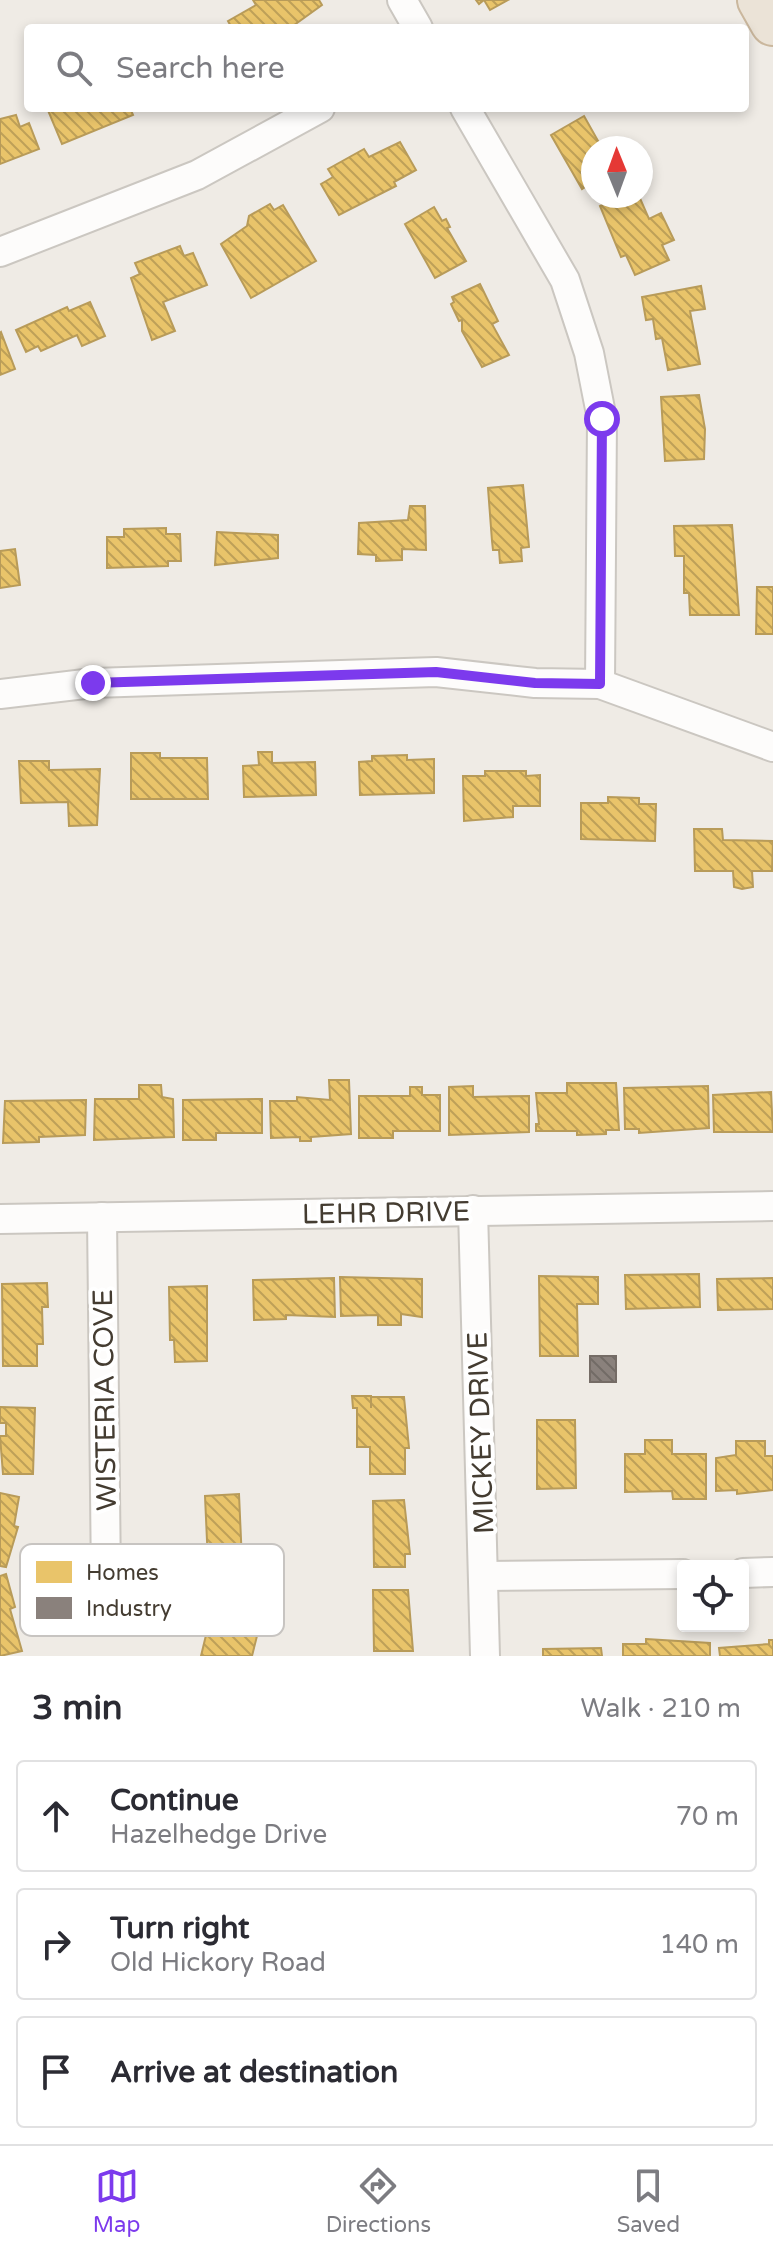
<!DOCTYPE html>
<html lang="en">
<head>
<meta charset="utf-8">
<style>
	:root { --surface:#fff; --page:#f2f2f3; --text:#2b2b33; --muted:#7c7c81; --line:#e1e1e2; --accent:#7c3aed }
	body { margin:0; font-family:"Varela Round",sans-serif; background:var(--page); color:var(--text) }
	.controls { position:absolute; right:24px; bottom:24px; display:grid; overflow:hidden; border-radius:8px; box-shadow:0 4px 12px #0003 }
	.controls button { width:72px; height:72px; display:grid; place-items:center; padding:0; border:0; border-bottom:2px solid var(--line); background:var(--surface); color:var(--text); font:40px sans-serif }
	.compass { position:absolute; left:581px; top:136px; width:72px; height:72px; border-radius:50%; background:var(--surface); box-shadow:0 4px 12px #0003; rotate:359deg }
	.stop { position:absolute; width:24px; height:24px; margin:-18px; border:6px solid #7c3aed; border-radius:50%; background:#fff }
	.stop.end { background:#7c3aed; border-color:#fff; box-shadow:0 2px 8px #0008 }
	.list { margin:0; padding:0; list-style:none }
	h2 { display:flex; justify-content:space-between; align-items:center; height:104px; margin:0; padding:0 32px; font-size:34px }
	h2 small { font-size:26px; font-weight:400; color:var(--muted) }
	.list li { display:grid; grid-template-columns:52px 1fr auto; gap:24px; align-items:center; box-sizing:border-box; height:112px; margin:0 16px 16px; padding:0 16px; border:2px solid var(--line); border-radius:8px }
	.list b { display:block; font-size:30px; white-space:nowrap }
	.list p { margin:0; font-size:26px; white-space:nowrap; color:var(--muted) }
	.list em { font-size:26px; font-style:normal; color:var(--muted) }
	.icon { flex:none; width:44px; height:44px; fill:none; stroke:currentColor; stroke-width:2; stroke-linecap:round; stroke-linejoin:round }
	.map { position:relative; flex:none; width:773px; height:1656px; overflow:hidden }
	.search { position:absolute; background:var(--surface); box-shadow:0 4px 12px #0003; left:24px; right:24px; top:24px; height:88px; display:flex; align-items:center; gap:20px; box-sizing:border-box; padding:0 28px; border-radius:8px; color:var(--muted); font-size:30px }
	.sheet { height:488px; background:var(--surface) }
	nav { display:flex; justify-content:space-around; align-items:center; box-sizing:border-box; height:112px; border-top:2px solid var(--line); background:var(--surface); font-size:22px; color:var(--muted) }
	nav a { display:grid; justify-items:center; gap:4px }
	nav .on { color:var(--accent) }
	.map>svg:first-child { display:block }
</style>
</head>
<body>
<div class="map">
<svg width="773" height="1656" viewBox="0 0 773 1656">
	<defs>
		<pattern id="homes-back-hatch" width="6" height="6" patternUnits="userSpaceOnUse" patternTransform="scale(2)"><rect width="6" height="6" fill="#e9c46a"/><path d="M-1 5l2 2M0 0l6 6M5-1l2 2" fill="none" stroke="#bea058"/></pattern>
		<pattern id="industry-back-hatch" width="6" height="6" patternUnits="userSpaceOnUse" patternTransform="scale(2)"><rect width="6" height="6" fill="#8a817c"/><path d="M-1 5l2 2M0 0l6 6M5-1l2 2" fill="none" stroke="#726b66"/></pattern>
	</defs>
	<rect width="100%" height="100%" fill="#efebe5"/>
	<!-- homes -->
	<g fill="url(#homes-back-hatch)" stroke="#b89b59" stroke-width="2">
		<polygon points="253,0 319,0 322,5 290,28 232,28 228,21 256,5"/>
		<polygon points="476,0 508,0 490,10 484,0 479,4"/>
		<polygon points="47,108 130,108 133,115 62,144"/>
		<polygon points="16,115 20,127 29,123 39,149 0,164 0,119"/>
		<polygon points="584,116 602,148 593,148 593,182 582,189 551,135"/>
		<polygon points="400,142 416,170 394,182 396,186 339,215 321,184 333,177 328,169 364,149 369,157"/>
		<polygon points="623,196 639,196 649,219 661,213 674,240 662,245 669,260 635,275 626,255 621,257 600,206"/>
		<polygon points="270,204 274,210 283,205 316,261 251,298 221,244 247,226 249,216"/>
		<polygon points="434,207 442,221 446,219 450,227 447,228 466,261 435,278 405,224"/>
		<polygon points="180,246 184,256 193,253 207,285 163,302 175,331 152,340 131,278 140,274 135,263"/>
		<polygon points="480,284 498,321 492,324 509,355 482,367 462,331 462,320 459,321 451,304 454,302 452,297"/>
		<polygon points="701,286 705,309 690,311 700,364 668,370 662,338 656,339 653,319 646,320 642,297"/>
		<polygon points="90,302 105,336 82,346 77,335 41,351 38,346 26,352 16,330 67,307 69,311"/>
		<polygon points="1,332 15,369 0,375 0,333"/>
		<polygon points="699,395 705,429 704,459 665,461 661,397"/>
		<polygon points="523,485 529,547 521,548 522,561 500,563 499,550 493,550 492,541 488,488"/>
		<polygon points="410,506 425,506 426,550 402,549 402,560 376,561 376,555 358,554 359,523 408,520"/>
		<polygon points="732,525 739,615 690,615 689,593 684,593 684,556 675,556 674,526"/>
		<polygon points="166,528 166,534 180,534 181,561 168,561 168,566 107,568 107,537 124,537 124,529"/>
		<polygon points="217,532 278,535 278,558 215,565"/>
		<polygon points="15,549 20,585 0,588 0,551"/>
		<polygon points="757,587 773,587 773,634 756,634"/>
		<polygon points="258,752 272,752 272,763 315,762 316,795 244,797 243,766 259,765"/>
		<polygon points="131,753 160,753 160,758 207,758 208,799 131,799"/>
		<polygon points="407,755 407,760 434,759 434,793 360,795 359,762 372,761 372,756"/>
		<polygon points="19,761 49,761 49,770 100,769 97,825 69,826 68,802 21,803"/>
		<polygon points="485,771 526,771 526,776 540,775 540,806 513,806 513,817 464,821 463,776 485,776"/>
		<polygon points="608,797 639,798 639,804 656,804 655,841 581,839 581,803 608,803"/>
		<polygon points="694,829 722,829 723,840 773,841 772,871 752,871 753,887 742,889 734,887 733,871 695,871"/>
		<polygon points="329,1080 349,1080 351,1134 311,1137 311,1141 300,1141 300,1137 271,1138 270,1101 297,1101 297,1097 330,1100"/>
		<polygon points="567,1083 616,1083 619,1130 606,1130 606,1134 577,1135 577,1131 536,1131 536,1124 539,1124 536,1093 567,1093"/>
		<polygon points="139,1085 161,1085 162,1097 173,1099 174,1137 94,1140 95,1099 139,1099"/>
		<polygon points="473,1086 473,1097 529,1096 529,1132 449,1135 449,1087"/>
		<polygon points="708,1086 709,1128 639,1133 639,1129 625,1129 624,1088"/>
		<polygon points="410,1087 422,1087 422,1095 440,1095 440,1131 393,1131 393,1138 359,1138 359,1096 410,1096"/>
		<polygon points="771,1092 773,1132 714,1132 713,1095"/>
		<polygon points="262,1099 262,1133 216,1133 216,1140 183,1140 183,1100"/>
		<polygon points="86,1100 85,1135 39,1137 39,1142 3,1143 5,1101"/>
		<polygon points="699,1274 700,1307 626,1309 625,1275"/>
		<polygon points="539,1276 598,1277 598,1304 577,1304 578,1356 540,1356"/>
		<polygon points="340,1277 422,1279 422,1317 401,1314 401,1325 378,1325 378,1315 341,1316"/>
		<polygon points="334,1278 335,1317 286,1315 286,1319 254,1320 253,1280"/>
		<polygon points="773,1278 773,1309 718,1310 717,1279"/>
		<polygon points="47,1283 48,1307 42,1307 43,1344 37,1344 37,1366 3,1366 2,1284"/>
		<polygon points="207,1286 207,1361 175,1362 174,1340 170,1340 169,1287"/>
		<polygon points="352,1396 371,1396 371,1408 371,1397 404,1397 409,1448 405,1448 405,1474 370,1474 370,1447 357,1447 357,1408 353,1408"/>
		<polygon points="0,1407 35,1408 33,1474 3,1474 0,1436 6,1436 6,1423 0,1423"/>
		<polygon points="537,1420 575,1420 576,1488 537,1489"/>
		<polygon points="645,1440 672,1440 672,1454 706,1454 706,1499 673,1499 672,1491 625,1492 625,1454 645,1454"/>
		<polygon points="736,1441 765,1441 765,1456 773,1456 773,1490 737,1494 737,1490 716,1491 716,1458 736,1455"/>
		<polygon points="0,1493 19,1497 14,1526 18,1527 6,1567 0,1566"/>
		<polygon points="239,1494 242,1562 208,1563 205,1496"/>
		<polygon points="404,1500 410,1554 405,1554 405,1567 374,1567 373,1501"/>
		<polygon points="6,1574 15,1607 10,1609 22,1651 0,1656 0,1576"/>
		<polygon points="221,1576 269,1588 252,1656 201,1656 207,1631 201,1630 210,1596 215,1597"/>
		<polygon points="373,1590 408,1590 413,1651 374,1651"/>
		<polygon points="646,1639 710,1643 710,1656 623,1656 623,1644 646,1644"/>
		<polygon points="769,1640 773,1640 773,1656 720,1656 719,1648 769,1644"/>
		<polygon points="601,1648 602,1656 543,1656 543,1649"/>
	</g>
	<!-- industry -->
	<rect fill="url(#industry-back-hatch)" stroke="#756c66" stroke-width="2" x="590" y="1356" width="26" height="26"/>
	<g fill="none" stroke-linecap="round" stroke-linejoin="round">
		<defs>
			<g id="street">
				<polyline points="402,0 418,28"/>
				<polyline points="465,108 565,280 589,353 602,419 600,684"/>
				<polyline points="0,252 197,175 320,108"/>
				<polyline points="0,694 93,683 436,672 535,683 600,684 773,747"/>
				<polyline points="473,1210 485,1656"/>
				<polyline points="102,1217 106,1582"/>
				<polyline points="0,1219 773,1206"/>
				<polyline points="743,1573 773,1572"/>
				<polyline points="484,1576 683,1574"/>
			</g>
			<polyline id="highway" points="760,0 773,23"/>
		</defs>
		<!-- street casing -->
		<use href="#street" stroke="#cbc7c1" stroke-width="32"/>
		<!-- highway casing -->
		<use href="#highway" stroke="#cab79d" stroke-width="48"/>
		<!-- street -->
		<use href="#street" stroke="#fdfcfb" stroke-width="28"/>
		<!-- highway -->
		<use href="#highway" stroke="#ebe3d7" stroke-width="44"/>
	</g>
	<g fill="none" stroke-linecap="round" stroke-linejoin="round">
		<!-- route -->
		<polyline stroke="#7c3aed" stroke-width="10" points="93,683 436,672 535,683 600,684 602,419"/>
	</g>
	<g text-anchor="middle" stroke-width="8" stroke-linejoin="round" paint-order="stroke">
		<!-- street labels -->
		<g font-size="28" fill="#443c31" stroke="#fff">
			<text transform="translate(386 1212) rotate(-1)" y="10">LEHR DRIVE</text>
			<text transform="translate(104 1400) rotate(-91)" y="10">WISTERIA COVE</text>
			<text transform="translate(480 1433) rotate(-92)" y="10">MICKEY DRIVE</text>
		</g>
	</g>
	<!-- legend -->
	<rect x="20" y="1544" width="264" height="92" rx="12" fill="#fff" stroke="#c7c4c1" stroke-width="2"/>
	<rect x="36" y="1561" width="36" height="22" fill="#e9c46a"/>
	<rect x="36" y="1597" width="36" height="22" fill="#8a817c"/>
	<g font-size="22" fill="#443c31">
		<text x="86" y="1580">Homes</text>
		<text x="86" y="1616">Industry</text>
	</g>
</svg>
<div class="controls">
<button><svg class="icon" aria-label="locate" viewBox="0 0 24 24"><circle cx="12" cy="12" r="6"/><path d="M12 2v4M12 18v4M2 12h4M18 12h4"/></svg></button>
</div>
<svg class="compass" viewBox="-18 -18 36 36"><path d="M0-13l5 13h-10z" fill="#e53935"/><path d="M0 13l5-13h-10z" fill="#7c7c81"/></svg>
<div class="stop" style="left:602px;top:419px"></div>
<div class="stop end" style="left:93px;top:683px"></div>
<div class="search"><svg class="icon" aria-label="search" viewBox="0 0 24 24"><circle cx="10" cy="10" r="6"/><path d="M15 15l6 6"/></svg>Search here</div>
</div>
<section class="sheet">
<h2>3 min<small>Walk · 210 m</small></h2>
<ul class="list">
<li><svg class="icon" aria-label="ahead" viewBox="0 0 24 24"><path d="M12 20V5M6 11l6-6 6 6"/></svg><div><b>Continue</b><p>Hazelhedge Drive</p></div><em>70 m</em></li>
<li><svg class="icon" aria-label="right" viewBox="0 0 24 24"><path d="M7 20v-9h11M14 6l5 5-5 5"/></svg><div><b>Turn right</b><p>Old Hickory Road</p></div><em>140 m</em></li>
<li><svg class="icon" aria-label="arrive" viewBox="0 0 24 24"><path d="M6 21V4h12l-3 4 3 4H6"/></svg><div><b>Arrive at destination</b></div></li>
</ul>
</section>
<nav>
<a class="on"><svg class="icon" aria-label="map" viewBox="0 0 24 24"><path d="M3 6l6-2 6 2 6-2v14l-6 2-6-2-6 2zM9 4v14M15 6v14"/></svg>Map</a>
<a><svg class="icon" aria-label="directions" viewBox="0 0 24 24"><path d="M12 3l9 9-9 9-9-9zM9 14v-3h6M13 9l2 2-2 2"/></svg>Directions</a>
<a><svg class="icon" aria-label="saved" viewBox="0 0 24 24"><path d="M7 4h10v16l-5-4-5 4z"/></svg>Saved</a>
</nav>
</body>
</html>
